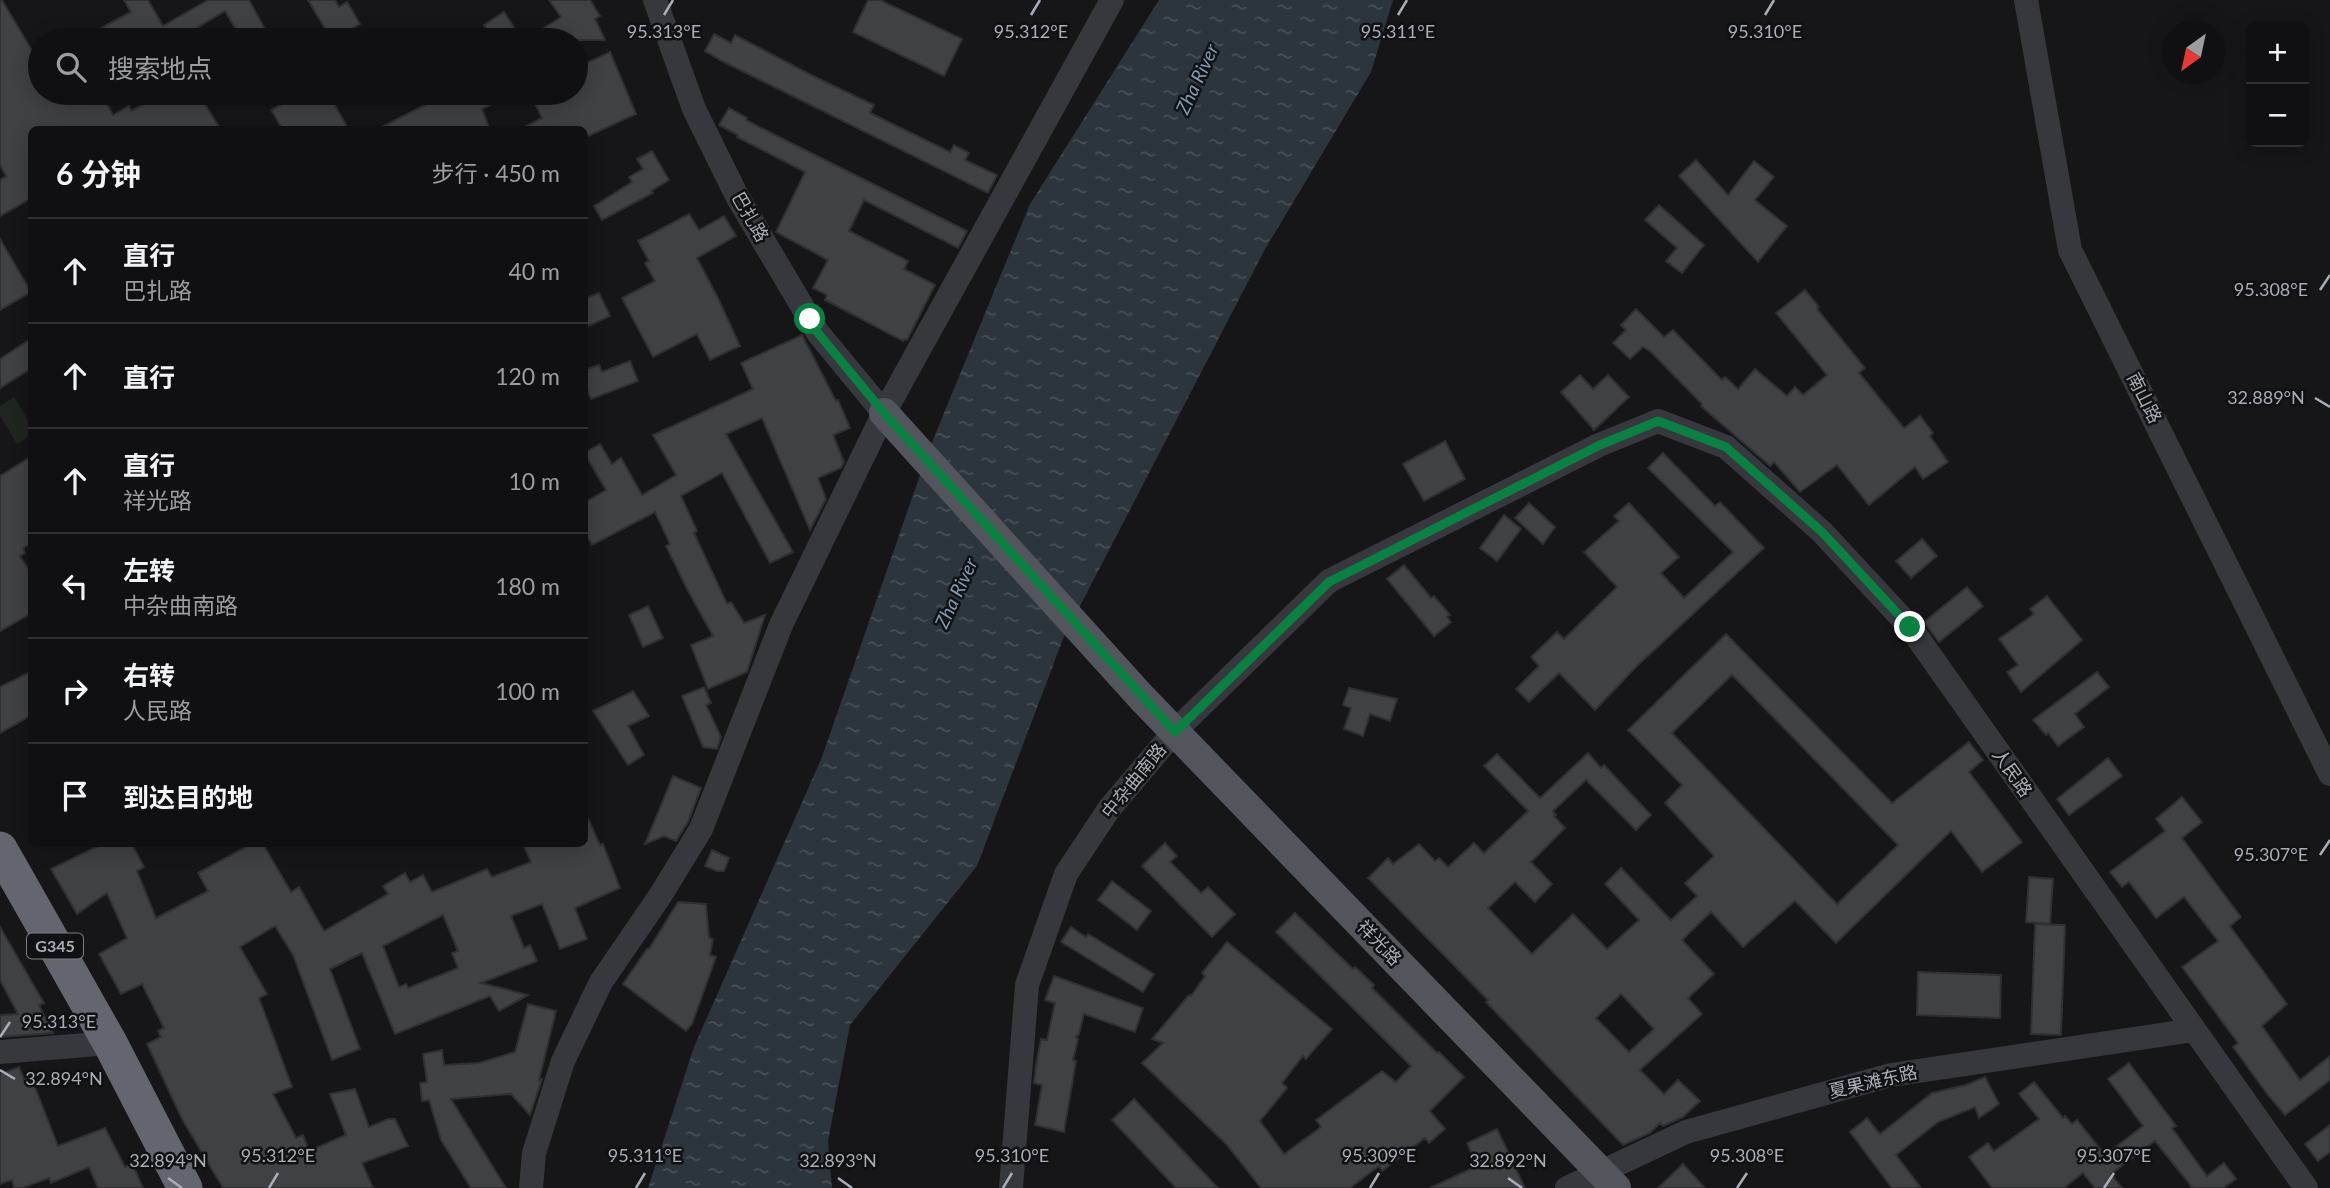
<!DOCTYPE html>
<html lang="zh">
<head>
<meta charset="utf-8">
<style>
	:root { --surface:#101012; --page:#1e1e20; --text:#f1f3f6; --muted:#9c9d9f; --line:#303032 }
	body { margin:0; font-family:Lato,"Noto Sans SC",sans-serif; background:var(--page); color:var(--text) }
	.controls { position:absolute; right:21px; top:21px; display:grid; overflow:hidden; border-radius:10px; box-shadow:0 4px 18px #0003 }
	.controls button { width:63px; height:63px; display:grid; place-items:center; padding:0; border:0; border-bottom:2px solid var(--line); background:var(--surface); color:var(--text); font:35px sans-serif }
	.compass { position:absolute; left:2162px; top:21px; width:63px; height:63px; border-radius:50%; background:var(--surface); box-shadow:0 4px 18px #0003; rotate:213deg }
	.stop { position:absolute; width:21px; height:21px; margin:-16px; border:5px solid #0b8043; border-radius:50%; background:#fff }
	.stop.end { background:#0b8043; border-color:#fff; box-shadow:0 2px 7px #0008 }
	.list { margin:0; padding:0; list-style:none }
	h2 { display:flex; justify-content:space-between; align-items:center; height:91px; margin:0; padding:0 28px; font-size:30px }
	h2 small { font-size:23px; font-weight:400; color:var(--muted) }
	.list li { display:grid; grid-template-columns:46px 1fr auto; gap:21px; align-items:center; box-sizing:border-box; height:105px; padding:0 28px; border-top:2px solid var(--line) }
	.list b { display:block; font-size:26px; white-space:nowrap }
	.list p { margin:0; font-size:23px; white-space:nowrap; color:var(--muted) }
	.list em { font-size:23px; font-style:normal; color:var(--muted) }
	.icon { flex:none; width:38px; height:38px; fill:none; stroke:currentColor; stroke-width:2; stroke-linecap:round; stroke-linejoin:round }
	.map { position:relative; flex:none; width:2330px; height:1188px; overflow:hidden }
	.search { position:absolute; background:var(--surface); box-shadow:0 4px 18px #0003; left:28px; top:28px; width:560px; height:77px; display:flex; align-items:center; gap:18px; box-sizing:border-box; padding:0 24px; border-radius:38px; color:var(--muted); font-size:26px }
	.panel { position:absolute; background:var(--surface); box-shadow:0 4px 18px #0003; left:28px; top:126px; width:560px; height:721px; border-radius:10px }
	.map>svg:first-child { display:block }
</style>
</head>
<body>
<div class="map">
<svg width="2330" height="1188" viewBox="0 0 2330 1188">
	<defs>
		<pattern id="water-ripples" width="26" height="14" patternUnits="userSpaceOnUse" patternTransform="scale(1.75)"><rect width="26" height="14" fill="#2c353c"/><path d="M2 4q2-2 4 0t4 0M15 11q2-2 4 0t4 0" fill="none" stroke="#485056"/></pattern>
	</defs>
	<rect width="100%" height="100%" fill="#161618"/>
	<!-- garden -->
	<polygon fill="#1e261f" points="14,397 31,425 31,435 17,444 0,416 0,406"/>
	<!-- water -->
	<polygon fill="url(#water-ripples)" points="1159,0 1393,0 1371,72 1264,251 1063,639 977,866 850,1025 828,1141 832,1188 648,1188 694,1047 822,757 928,452 1030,204"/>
	<!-- building -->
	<g fill="#404145" stroke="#303034" stroke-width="2" fill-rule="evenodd">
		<polygon points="0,0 2,0 40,64 40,93 101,93 113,115 129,106 131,111 165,93 198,93 221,130 32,130 32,198 0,216 0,180 6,176 0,165"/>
		<polygon points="124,0 148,0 163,26 208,0 249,0 271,40 242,40 225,11 187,34 191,40 79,40 131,12"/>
		<polygon points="308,0 335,0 339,7 347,2 360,24 332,40"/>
		<polygon points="549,0 590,0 600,16 595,19 605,40 525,40 561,17"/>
		<polygon points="868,0 880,0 962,39 944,76 853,32"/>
		<polygon points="504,12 522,40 494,40 484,25"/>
		<polygon points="714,34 731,43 735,35 813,76 874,105 870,113 950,152 954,145 969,153 965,160 997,175 988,193 722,61 705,51"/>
		<polygon points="610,52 636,114 584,138 584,130 519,130 542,118 530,93 576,93 576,88 584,84 576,68"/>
		<polygon points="303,93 328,93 349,130 283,130 271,110"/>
		<polygon points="469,93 514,93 482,109 490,130 376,130 444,95 448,103"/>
		<polygon points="729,108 747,118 746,120 779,137 967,231 958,248 864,200 849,231 908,261 904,269 935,285 907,340 904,339 903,341 825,300 827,295 813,288 828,260 776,232 805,172 737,137 738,135 719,125"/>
		<polygon points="652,151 669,180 651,191 653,193 602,220 594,206 632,182 629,177 643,169 637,159"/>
		<polygon points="1696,160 1728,195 1754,161 1774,177 1755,200 1787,226 1758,262 1679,176"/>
		<polygon points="1659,205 1704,245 1682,273 1666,261 1677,248 1645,220"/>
		<polygon points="689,214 699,230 724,216 736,236 697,258 719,300 740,346 710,360 697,334 653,357 622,298 655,281 645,263 649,261 638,241"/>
		<polygon points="0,239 31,292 0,310"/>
		<polygon points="1805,290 1819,307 1817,309 1865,368 1859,373 1904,428 1920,416 1933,433 1930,436 1948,462 1923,479 1915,467 1869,505 1837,465 1800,492 1774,462 1770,466 1701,406 1702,404 1651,352 1643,347 1630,359 1613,343 1626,330 1621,325 1636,309 1664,337 1673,330 1722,380 1725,377 1738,389 1755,369 1787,396 1795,387 1803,395 1827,375 1776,313"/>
		<polygon points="599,293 610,316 584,328 584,299"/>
		<polygon points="802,335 836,401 838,400 850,428 833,435 844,462 841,468 818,478 826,499 810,530 762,418 726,434 793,552 770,563 722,473 681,496 697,531 694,533 727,604 731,602 744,623 765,615 747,672 708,689 691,645 713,636 687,589 666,546 670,544 655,512 592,545 584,531 584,503 606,490 584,453 600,444 612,464 621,458 642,495 676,475 653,435 753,389 741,363"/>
		<polygon points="32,338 32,368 0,388 0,359"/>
		<polygon points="630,361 638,381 591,399 584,383 584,370 599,365 602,372"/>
		<polygon points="1580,375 1593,389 1608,375 1629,397 1594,430 1561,392"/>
		<polygon points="1445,441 1465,479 1424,501 1403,464"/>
		<polygon points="1663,453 1715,506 1720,502 1764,548 1637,666 1595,710 1559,673 1529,702 1516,689 1539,666 1531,657 1557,632 1564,639 1617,587 1584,552 1619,521 1614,516 1629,503 1679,557 1661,573 1684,598 1733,552 1648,468"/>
		<polygon points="32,456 32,543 23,548 25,553 20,556 32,574 32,613 0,631 0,476"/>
		<polygon points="1529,503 1555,527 1543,544 1515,518"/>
		<polygon points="1504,515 1521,529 1497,561 1480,548"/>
		<polygon points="1922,539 1937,556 1911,578 1896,561"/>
		<polygon points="1404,565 1431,598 1434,596 1450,615 1447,617 1451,622 1434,636 1387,579"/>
		<polygon points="1967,587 1983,606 1939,642 1924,622"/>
		<polygon points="2047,596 2082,640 2021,692 2007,672 2018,665 1999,639 2034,614 2030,609"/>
		<polygon points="648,606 663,638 643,647 629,615"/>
		<path d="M1726 634 1892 803 1969 742 1983 760 1969 772 2022 842 1982 872 1951 831 1836 943 1795 901 1743 947 1711 912 1682 940 1714 974 1688 998 1702 1014 1640 1070 1664 1094 1678 1080 1700 1101 1683 1117 1663 1126 1660 1123 1650 1133 1623 1145 1486 1002 1488 1000 1368 878 1388 858 1393 864 1419 844 1435 861 1439 858 1448 867 1474 843 1484 853 1528 811 1484 766 1497 754 1540 798 1588 753 1601 768 1604 765 1651 815 1636 830 1586 780 1553 811 1556 815 1554 816 1565 828 1531 862 1552 884 1535 902 1515 882 1488 908 1532 954 1573 914 1607 949 1639 920 1605 884 1621 868 1671 920 1697 896 1685 883 1714 856 1665 803 1682 785 1628 730ZM1732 675 1898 845 1837 904 1672 733ZM1621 994 1654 1029 1629 1052 1596 1018Z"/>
		<polygon points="32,671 32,715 0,733 0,687"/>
		<polygon points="2097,672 2109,687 2075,714 2084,727 2058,746 2048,733 2046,735 2033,720"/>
		<polygon points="704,687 711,703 706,705 721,737 717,749 703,747 682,696"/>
		<polygon points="1349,688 1397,699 1390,721 1370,714 1363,736 1344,729 1351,708 1343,705"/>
		<polygon points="633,691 649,716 628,726 644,755 628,765 593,711"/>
		<polygon points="2108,758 2122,776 2069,815 2057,799"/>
		<polygon points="673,776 701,788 688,822 676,841 664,836 645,844"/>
		<polygon points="2182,797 2202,822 2182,838 2241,917 2230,926 2287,1004 2262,1026 2300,1080 2330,1056 2330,1080 2285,1115 2268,1095 2233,1047 2238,1043 2182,967 2218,941 2184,897 2156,918 2129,882 2122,887 2110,872 2165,831 2156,819"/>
		<path d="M584 810 600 845 603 844 620 888 575 908 587 939 560 949 542 904 511 916 524 948 530 945 537 961 481 983 528 995 499 1011 490 996 395 1034 362 953 330 969 360 1049 332 1060 293 955 275 926 240 947 267 994 259 998 292 1087 273 1094 296 1138 303 1135 309 1151 346 1135 330 1094 355 1089 369 1127 388 1119H395L408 1146 362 1163 373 1188H223L182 1119 147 1044 161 1037 158 1031 164 1028 142 984 121 994 99 954 127 938 107 893 77 914 51 869 102 844H132L144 867 137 871 156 918 208 891 198 873 251 844H263L291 892 299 887 324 931 388 894 383 886 405 873 410 882 423 875 432 892 487 869 492 877 531 862 523 844H584ZM443 915 458 951 452 953 458 968 408 988 406 984 399 987 383 946Z"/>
		<polygon points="1165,843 1177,856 1170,862 1201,893 1208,887 1235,914 1212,937 1142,866"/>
		<polygon points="712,850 729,858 724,871 717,871 705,866"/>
		<polygon points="2029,877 2053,879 2050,924 2026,922"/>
		<polygon points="1112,881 1151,911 1137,930 1098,900"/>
		<polygon points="678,902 706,904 709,938 713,939 710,955 716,957 692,1024 686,1031 623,984 647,949 649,949"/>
		<polygon points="1295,913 1353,969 1355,967 1374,985 1372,988 1437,1053 1439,1052 1464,1077 1430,1111 1445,1129 1429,1143 1425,1138 1382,1171 1379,1166 1350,1188 1261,1188 1226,1144 1142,1063 1163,1043 1152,1039 1189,995 1191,996 1205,976 1202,973 1227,942 1332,1029 1306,1059 1303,1056 1282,1083 1287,1088 1260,1121 1284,1154 1321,1127 1316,1120 1382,1071 1396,1082 1411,1066 1276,932"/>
		<polygon points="2035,924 2065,925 2061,1035 2031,1034"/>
		<polygon points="0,927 44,1003 39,1005 53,1033 0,1037 0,1015 18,1014 0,980"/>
		<polygon points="1071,927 1086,937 1088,934 1154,974 1143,992 1061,942"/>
		<polygon points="1918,972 2001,975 2000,1018 1917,1015"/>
		<polygon points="1054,976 1143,1008 1135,1032 1084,1014 1079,1034 1076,1037 1078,1039 1073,1060 1076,1061 1064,1132 1035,1125 1042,1085 1034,1083 1036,1065 1041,1039 1047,1040 1055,1003 1045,1000"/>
		<polygon points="528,1004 556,1011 539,1080 542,1079 530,1115 511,1094 451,1099 506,1188 471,1188 441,1140 429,1100 422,1101 420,1083 427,1082 423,1054 442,1050 444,1065 479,1063 515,1052"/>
		<polygon points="2129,1063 2176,1126 2172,1128 2207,1176 2224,1163 2236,1179 2223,1188 2191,1188 2192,1187 2155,1141 2111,1174 2122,1188 2095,1188 2083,1173 2064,1188 1992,1188 1969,1157 1988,1143 1994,1151 2039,1119 2019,1094 2034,1082 2063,1118 2065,1116 2072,1124 2077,1120 2105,1155 2143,1126 2108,1079"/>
		<polygon points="19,1067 24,1079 31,1077 58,1146 105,1128 125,1167 132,1163 143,1188 98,1188 89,1167 51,1183 49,1178 22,1188 14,1188 12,1180 0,1184 0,1074"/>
		<polygon points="1985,1077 1999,1104 1979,1118 1975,1107 1938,1122 1896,1155 1921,1188 1892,1188 1850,1132 1867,1118 1880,1134 1932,1093 1966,1085"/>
		<polygon points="1134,1099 1218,1188 1176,1188 1112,1120"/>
		<polygon points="2330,1125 2330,1152 2318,1161 2305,1144"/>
		<polygon points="1497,1129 1525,1188 1430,1188 1477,1166 1467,1143"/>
		<polygon points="1683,1164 1705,1188 1658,1188"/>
	</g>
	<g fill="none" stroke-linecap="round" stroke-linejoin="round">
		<!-- minor -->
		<g stroke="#37383d" stroke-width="24">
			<polyline points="655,0 694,109 738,198 818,333 884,413"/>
			<polyline points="2026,0 2070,250 2330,774"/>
			<polyline points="0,1052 110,1043"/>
			<polyline points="531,1188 534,1153 563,1061 601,982 660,896 701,829 781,625 884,413 1112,0"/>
			<polyline points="1011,1188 1027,985 1066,874 1109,809 1175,731 1329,581 1599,445 1658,421 1726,447 1822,532 1910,627 2306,1188"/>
			<polyline points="1567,1188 1686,1132 1891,1075 2194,1030"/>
		</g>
		<!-- major -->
		<polyline stroke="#53555c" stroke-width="30" points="884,413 1142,698 1616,1188"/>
		<!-- highway -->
		<polyline stroke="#63666e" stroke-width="35" points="0,849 110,1043 185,1188"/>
	</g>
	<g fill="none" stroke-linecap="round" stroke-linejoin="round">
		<!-- route -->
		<polyline stroke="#0b8043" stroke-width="9" points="810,319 818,333 884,413 1175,732 1329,582 1600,445 1658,421 1726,447 1822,532 1910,627"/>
	</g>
	<!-- ticks -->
	<path fill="none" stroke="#a8adb8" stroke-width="2.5" d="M664 15 673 0M1031 15 1040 0M1398 15 1407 0M1765 15 1774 0M2320 290 2330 275M2315 398 2330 407M2320 855 2330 840M0 1037 10 1022M0 1070 15 1079M168 1178 182 1188M838 1178 852 1188M1508 1178 1522 1188M269 1188 278 1173M636 1188 645 1173M1003 1188 1012 1173M1370 1188 1379 1173M1737 1188 1747 1173M2104 1188 2114 1173"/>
	<g text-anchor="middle" stroke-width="5" stroke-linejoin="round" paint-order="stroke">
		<!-- shield labels -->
		<rect fill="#111113" stroke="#7b7e86" stroke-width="2" x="27" y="933.5" width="56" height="25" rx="5"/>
		<g font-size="16" font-weight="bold" fill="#a8adb8">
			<text x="55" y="952">G345</text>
		</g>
		<!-- street labels -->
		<g font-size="18" fill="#a8adb8" stroke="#111113">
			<text transform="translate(750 217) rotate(60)" y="6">巴扎路</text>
			<text transform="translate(2144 398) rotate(63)" y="6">南山路</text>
			<text transform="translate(2012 773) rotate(55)" y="6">人民路</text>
			<text transform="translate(1134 781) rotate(-51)" y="6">中杂曲南路</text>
			<text transform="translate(1379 943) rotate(46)" y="6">祥光路</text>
			<text transform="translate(1873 1082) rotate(-13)" y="6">夏果滩东路</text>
		</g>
		<!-- water labels -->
		<g font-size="19" font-style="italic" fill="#7f9bb3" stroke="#111113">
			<text transform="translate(1197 79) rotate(-65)" y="7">Zha River</text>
			<text transform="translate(956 593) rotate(-65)" y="7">Zha River</text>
		</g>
	</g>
	<g font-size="18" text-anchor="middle" fill="#a8adb8" stroke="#111113" stroke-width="5" stroke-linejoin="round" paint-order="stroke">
		<text x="664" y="38">95.313°E</text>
		<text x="1765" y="38">95.310°E</text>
		<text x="1031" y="38">95.312°E</text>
		<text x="1398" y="38">95.311°E</text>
		<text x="2271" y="296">95.308°E</text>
		<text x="2266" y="404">32.889°N</text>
		<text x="2271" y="861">95.307°E</text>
		<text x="59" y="1028">95.313°E</text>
		<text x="64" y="1085">32.894°N</text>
		<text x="278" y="1162">95.312°E</text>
		<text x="645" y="1162">95.311°E</text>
		<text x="1012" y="1162">95.310°E</text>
		<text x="1379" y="1162">95.309°E</text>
		<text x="1747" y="1162">95.308°E</text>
		<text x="2114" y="1162">95.307°E</text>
		<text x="168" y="1167">32.894°N</text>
		<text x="838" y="1167">32.893°N</text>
		<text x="1508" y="1167">32.892°N</text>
	</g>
</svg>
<div class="controls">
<button>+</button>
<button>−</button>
</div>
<svg class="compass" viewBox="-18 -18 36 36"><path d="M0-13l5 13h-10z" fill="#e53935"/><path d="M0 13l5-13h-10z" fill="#9c9d9f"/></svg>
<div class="stop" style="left:810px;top:319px"></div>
<div class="stop end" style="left:1910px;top:627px"></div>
<div class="search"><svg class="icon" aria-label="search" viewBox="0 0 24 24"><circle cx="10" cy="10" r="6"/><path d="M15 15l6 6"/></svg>搜索地点</div>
<section class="panel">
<h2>6 分钟<small>步行 · 450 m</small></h2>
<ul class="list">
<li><svg class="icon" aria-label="ahead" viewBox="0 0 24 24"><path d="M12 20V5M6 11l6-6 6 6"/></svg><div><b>直行</b><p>巴扎路</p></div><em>40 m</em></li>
<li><svg class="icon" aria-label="ahead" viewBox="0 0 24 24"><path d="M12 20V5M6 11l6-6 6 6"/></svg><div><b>直行</b></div><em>120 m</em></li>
<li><svg class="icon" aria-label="ahead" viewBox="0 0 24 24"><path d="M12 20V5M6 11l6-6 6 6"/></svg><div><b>直行</b><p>祥光路</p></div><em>10 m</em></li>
<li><svg class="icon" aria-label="left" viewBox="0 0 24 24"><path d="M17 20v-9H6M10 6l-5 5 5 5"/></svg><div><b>左转</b><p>中杂曲南路</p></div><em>180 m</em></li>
<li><svg class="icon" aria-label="right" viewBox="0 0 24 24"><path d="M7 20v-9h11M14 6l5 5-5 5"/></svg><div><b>右转</b><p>人民路</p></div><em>100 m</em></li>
<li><svg class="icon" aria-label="arrive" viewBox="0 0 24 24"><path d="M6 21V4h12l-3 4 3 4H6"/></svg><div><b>到达目的地</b></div></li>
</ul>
</section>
</div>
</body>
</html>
